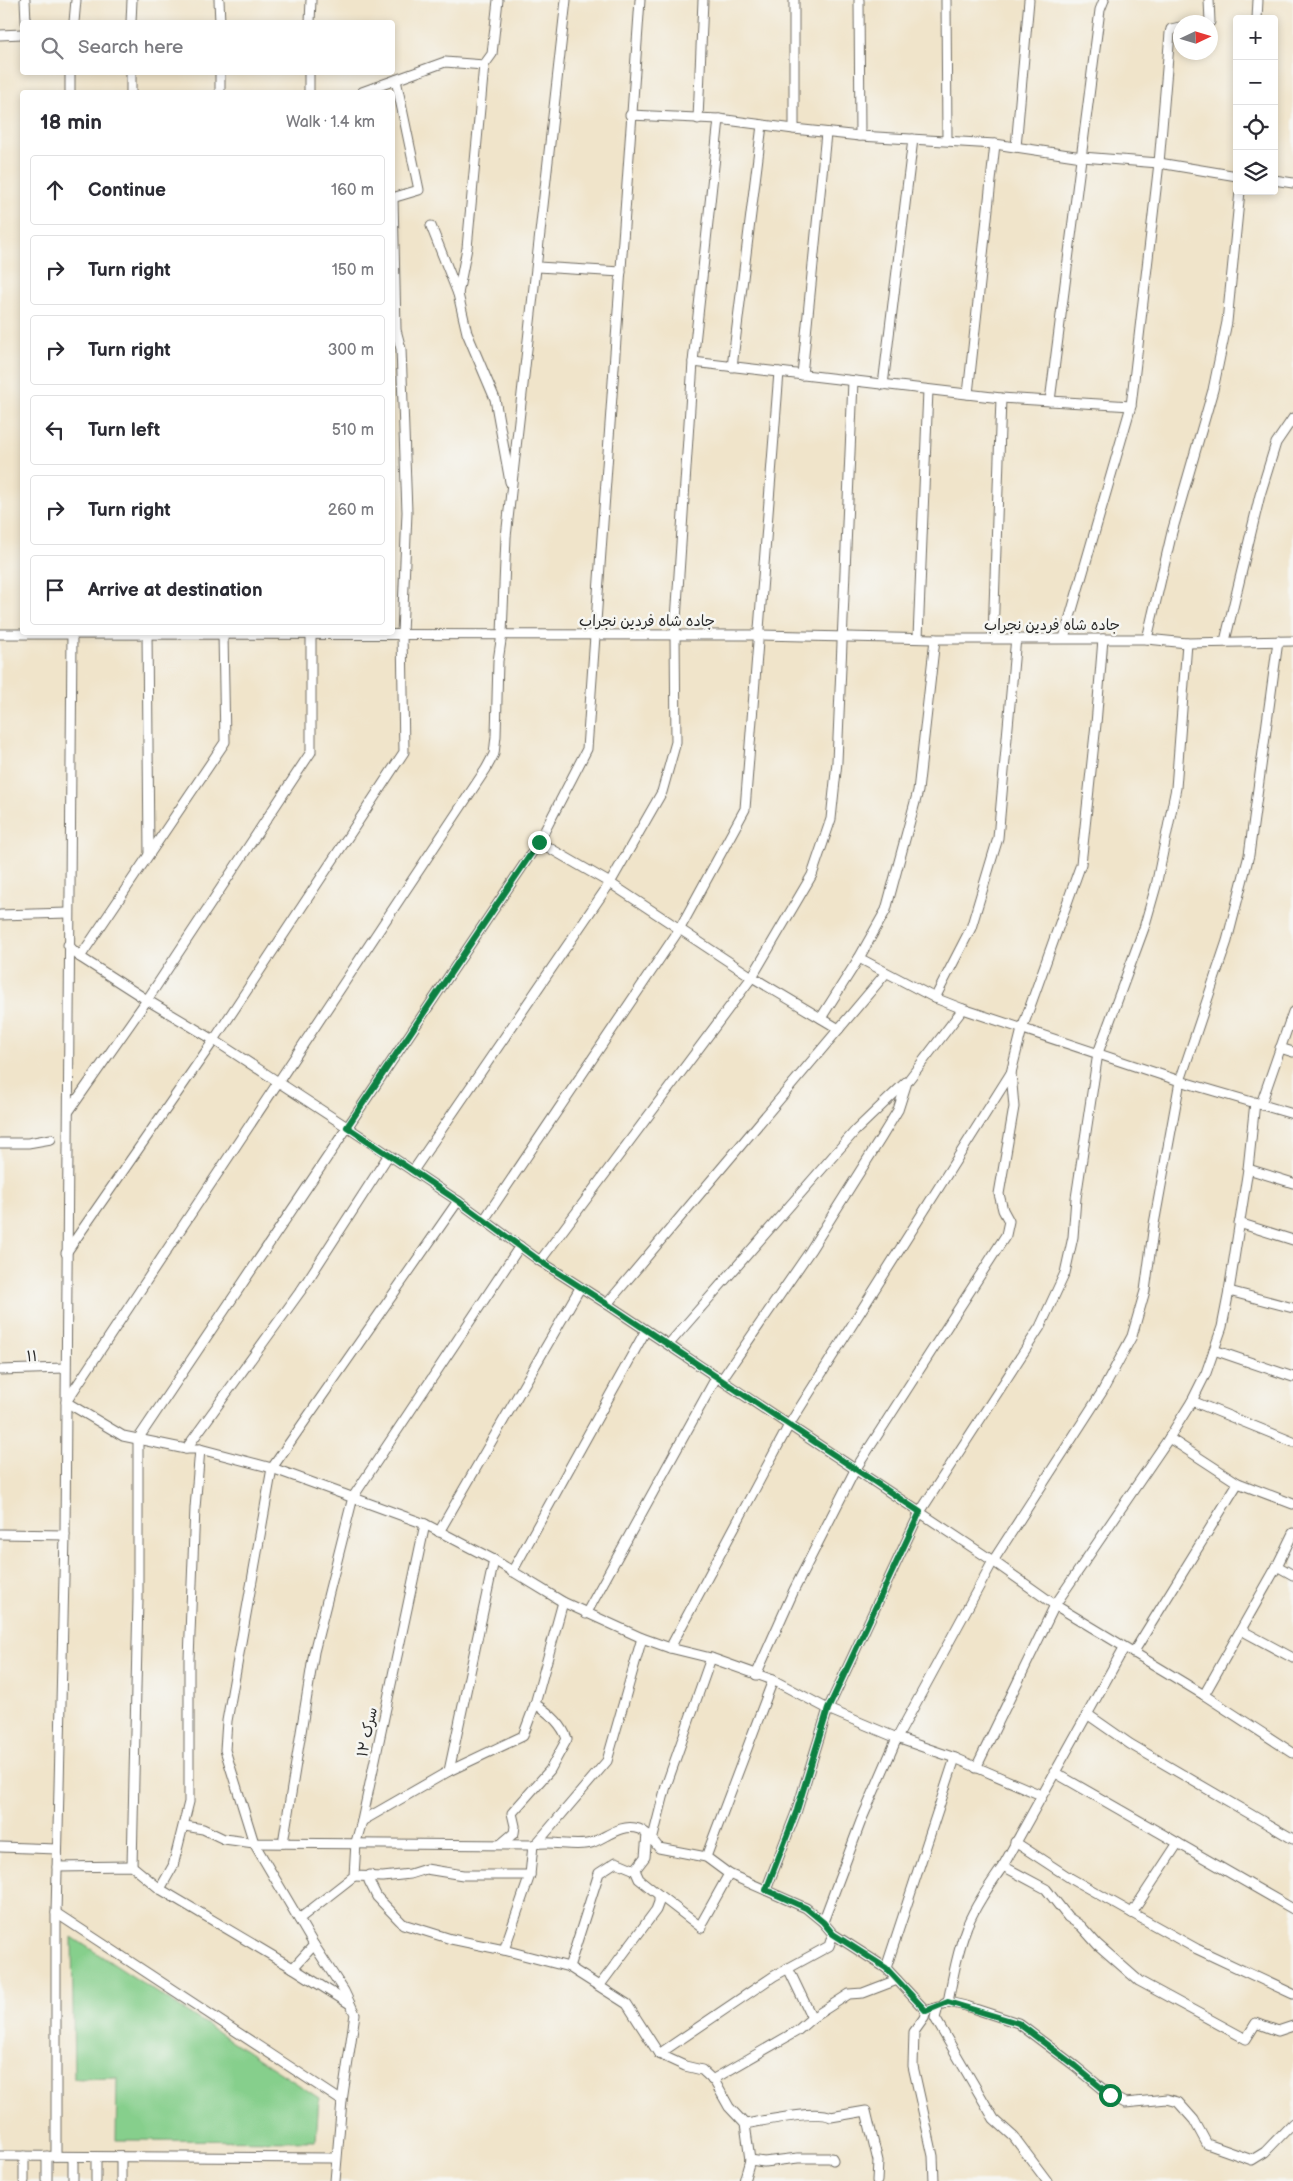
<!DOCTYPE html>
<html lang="en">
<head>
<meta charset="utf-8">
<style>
	:root { --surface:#fff; --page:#f2f2f3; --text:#2b2b33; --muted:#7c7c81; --line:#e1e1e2 }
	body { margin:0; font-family:"Balsamiq Sans","Playpen Sans Arabic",sans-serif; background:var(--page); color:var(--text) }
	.controls { position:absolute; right:15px; top:15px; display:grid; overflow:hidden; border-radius:5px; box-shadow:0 2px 8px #0003 }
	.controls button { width:45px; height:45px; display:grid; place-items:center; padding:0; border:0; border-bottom:1px solid var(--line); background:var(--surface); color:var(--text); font:25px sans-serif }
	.compass { position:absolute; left:1173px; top:15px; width:45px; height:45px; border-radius:50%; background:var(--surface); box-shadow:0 2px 8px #0003; rotate:86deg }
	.stop { position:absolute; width:15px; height:15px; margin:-11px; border:4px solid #0b8043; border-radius:50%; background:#fff }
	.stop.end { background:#0b8043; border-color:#fff; box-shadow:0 1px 5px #0008 }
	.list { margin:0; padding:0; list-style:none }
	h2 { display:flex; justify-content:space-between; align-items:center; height:65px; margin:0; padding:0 20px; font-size:21px }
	h2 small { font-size:16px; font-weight:400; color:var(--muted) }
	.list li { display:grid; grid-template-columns:32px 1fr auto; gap:15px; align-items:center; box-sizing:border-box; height:70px; margin:0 10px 10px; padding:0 10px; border:1px solid var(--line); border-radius:5px }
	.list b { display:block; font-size:19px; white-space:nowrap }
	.list em { font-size:16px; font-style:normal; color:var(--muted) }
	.icon { flex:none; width:28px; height:28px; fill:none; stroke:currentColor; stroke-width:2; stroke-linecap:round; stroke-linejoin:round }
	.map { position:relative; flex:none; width:1293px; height:2181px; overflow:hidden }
	.search { position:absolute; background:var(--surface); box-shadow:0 2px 8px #0003; left:20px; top:20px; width:375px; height:55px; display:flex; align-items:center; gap:12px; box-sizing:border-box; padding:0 18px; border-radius:5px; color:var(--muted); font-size:19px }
	.panel { position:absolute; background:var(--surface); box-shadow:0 2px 8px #0003; left:20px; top:90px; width:375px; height:545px; border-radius:5px }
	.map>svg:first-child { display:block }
</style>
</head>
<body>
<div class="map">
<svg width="1293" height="2181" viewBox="0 0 1293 2181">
	<rect width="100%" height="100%" fill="#f6f6f2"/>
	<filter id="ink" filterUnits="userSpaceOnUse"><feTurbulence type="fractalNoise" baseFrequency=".02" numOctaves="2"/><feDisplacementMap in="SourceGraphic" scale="10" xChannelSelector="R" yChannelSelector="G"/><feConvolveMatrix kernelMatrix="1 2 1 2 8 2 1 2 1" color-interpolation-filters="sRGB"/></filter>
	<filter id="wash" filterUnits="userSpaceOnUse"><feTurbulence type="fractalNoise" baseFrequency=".0096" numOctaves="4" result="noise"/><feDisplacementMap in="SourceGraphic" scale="20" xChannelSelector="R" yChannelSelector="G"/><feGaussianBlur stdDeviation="1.12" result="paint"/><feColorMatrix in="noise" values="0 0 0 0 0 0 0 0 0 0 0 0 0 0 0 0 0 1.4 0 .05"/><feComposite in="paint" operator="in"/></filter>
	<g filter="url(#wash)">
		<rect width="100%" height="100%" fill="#f0e4ca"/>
		<!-- green -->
		<polygon fill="#86cf8c" stroke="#587d5c" points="72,1937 319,2098 316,2141 116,2140 117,2078 74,2079"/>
	</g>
	<g filter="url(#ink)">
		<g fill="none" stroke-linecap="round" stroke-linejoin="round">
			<defs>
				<g id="street">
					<polyline points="25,0 26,22"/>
					<polyline points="219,0 220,22"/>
					<polyline points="566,0 506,537 502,634 498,661 496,736 494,754 486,769 66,1402 123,1436 186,1449 200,1449 272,1468 425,1524 494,1560 563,1602 642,1638 670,1648 711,1658 773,1680 828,1709 897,1738 955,1758 1041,1795"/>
					<polyline points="859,0 860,136"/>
					<polyline points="946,0 947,140"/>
					<polyline points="1209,0 1210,22"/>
					<polyline points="1257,19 1258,0"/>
					<polyline points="74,22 76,0"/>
					<polyline points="131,22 132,0"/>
					<polyline points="310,22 311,0"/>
					<polyline points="0,35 22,34"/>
					<polyline points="70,72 70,92"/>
					<polyline points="220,72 220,92"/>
					<polyline points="131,92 131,72"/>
					<polyline points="309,92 309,72"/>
					<polyline points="362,92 445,62 484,65"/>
					<polyline points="630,115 719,119 794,129 860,136 995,144 1082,157 1159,163 1237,176"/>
					<polyline points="698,119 703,0"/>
					<polyline points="794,129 794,0"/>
					<polyline points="1016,147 1029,0"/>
					<polyline points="1274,180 1293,183"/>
					<polyline points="392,198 419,190 396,80"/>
					<polyline points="431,226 458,294 467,333 495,399 510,482"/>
					<polyline points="538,267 621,272"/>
					<polyline points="458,294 467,248 484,65 492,54 498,0"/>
					<polyline points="693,362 1001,398 1131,406"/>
					<polyline points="732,367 762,125"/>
					<polyline points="802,375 826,133"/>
					<polyline points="883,385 913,139"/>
					<polyline points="968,394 995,144"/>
					<polyline points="1050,401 1100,10 1104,0"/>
					<polyline points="147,632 149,854"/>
					<polyline points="0,634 760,635 935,639 1147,639 1187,643 1293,641"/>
					<polyline points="918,638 928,390"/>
					<polyline points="993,638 1001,398"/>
					<polyline points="1064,638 1131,406 1159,163 1170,33 1171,29 1180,27"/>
					<polyline points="935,639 918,791 886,910 859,958 935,998 963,1009 1180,1081 1293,1114"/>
					<polyline points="1147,639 1172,532 1213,390 1227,322 1240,191"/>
					<polyline points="1225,641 1260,495 1276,443 1293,418"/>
					<polyline points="539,842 610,883 752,977 839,1029"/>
					<polyline points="0,915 68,913"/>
					<polyline points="68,945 80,957 147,1000 214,1040 347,1127 458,1201 540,1261 607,1304 993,1561 1055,1605 1204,1695 1293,1753"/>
					<polyline points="80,957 225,742 223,634"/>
					<polyline points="935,998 971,928 998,838 1016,637"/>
					<polyline points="821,1018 859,958"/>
					<polyline points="1280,1048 1293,1052"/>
					<polyline points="1261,1104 1293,1012"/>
					<polyline points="69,1111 147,1000 311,752 311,632"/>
					<polyline points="0,1143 28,1143 51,1139"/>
					<polyline points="1248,1169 1293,1183"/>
					<polyline points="413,1171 610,883 662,792 676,742 675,635 693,362 719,119"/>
					<polyline points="484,1220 679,930 745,809 779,372"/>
					<polyline points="1239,1223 1293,1240"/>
					<polyline points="66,1253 214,1040 404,752 402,634 407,512 401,349 396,330 393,198"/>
					<polyline points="540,1261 752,977 812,875 831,819 837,762 853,381"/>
					<polyline points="1229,1291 1293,1308"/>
					<polyline points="607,1304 886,973"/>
					<polyline points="669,1344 855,1131 906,1082"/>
					<polyline points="1214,1350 1293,1377"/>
					<polyline points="0,1370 65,1368"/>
					<polyline points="722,1379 810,1251 881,1138 898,1110 907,1082 963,1009"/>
					<polyline points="1192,1401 1293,1442"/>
					<polyline points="1169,1438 1238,1483 1293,1504"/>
					<polyline points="186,1449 302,1289 388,1156"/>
					<polyline points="439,1532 580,1288"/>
					<polyline points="0,1534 65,1535"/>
					<polyline points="1277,1566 1293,1575"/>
					<polyline points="512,1572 646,1330"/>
					<polyline points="586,1614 717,1376"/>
					<polyline points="1241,1630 1293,1658"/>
					<polyline points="670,1648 789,1425 1011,1073 1022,1029 1081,864 1096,724 1103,639"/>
					<polyline points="1133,1653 1238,1483"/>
					<polyline points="756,1675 794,1590 855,1470 1006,1235 1009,1221 1003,1210 999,1194 1014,1107 1011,1073"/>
					<polyline points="1204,1695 1277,1566 1293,1533"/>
					<polyline points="1087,1714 1130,1744 1293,1839"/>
					<polyline points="976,1768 1055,1605 1169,1438 1192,1401 1206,1373 1222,1327 1229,1291 1248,1169 1255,1102"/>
					<polyline points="449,1771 494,1560"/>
					<polyline points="1054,1772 1293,1909"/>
					<polyline points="362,1821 449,1771 523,1736 535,1704 563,1602"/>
					<path d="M185 1826 203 1829 224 1839 254 1843 533 1845C544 1839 575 1848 591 1843 607 1837 621 1823 639 1829 648 1832 653 1841 659 1848L706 1857 729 1874 806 1908 823 1922 833 1934 886 1968 926 2011 938 2007 935 2018 994 2119 1014 2137 1047 2181"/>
					<polyline points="652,1841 666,1786 711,1658"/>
					<polyline points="1015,1842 1070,1878 1132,1913"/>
					<polyline points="283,1843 314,1652 353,1497 520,1246"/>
					<polyline points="537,1843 607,1761 642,1638"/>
					<polyline points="1178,1843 1132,1913 1197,1949 1293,1994"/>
					<path d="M501 1844 514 1833 515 1826 512 1813 550 1770 567 1739C562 1724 548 1712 535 1704"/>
					<polyline points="0,1847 57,1849"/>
					<polyline points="706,1857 773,1680"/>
					<polyline points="132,1866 138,1599 138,1439 539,842 587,749 640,0"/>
					<polyline points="1003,1866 1046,1889 1068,1917 1081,1926 1097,1944 1139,1981 1246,2039 1256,2023 1278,2031 1293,2026"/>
					<polyline points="57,1867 132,1866 160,1889 293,1968 314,1945"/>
					<polyline points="370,1875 369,1881 377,1897 403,1924 451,1939 504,1950 530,1875"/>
					<polyline points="354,1876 383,1877 410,1874 426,1869 463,1875 530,1875 533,1845"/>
					<polyline points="160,1889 173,1866 189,1802 189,1659 195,1508 200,1449"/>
					<polyline points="766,1890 797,1810 828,1709 920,1512 1040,1327 1065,1273 1073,1237 1076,1198 1098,1053 1144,928 1156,886 1176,788 1187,643"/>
					<polyline points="659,1895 702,1928"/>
					<polyline points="56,1913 342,2101"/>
					<polyline points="299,1919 354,1876 356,1842 362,1821 425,1524"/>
					<polyline points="823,1922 861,1821 897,1738 993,1561 1102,1392 1132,1336 1145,1291 1154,1224 1180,1081 1227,941 1249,855 1278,641"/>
					<polyline points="700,1926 729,1874"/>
					<polyline points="504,1950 569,1967 599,1873 616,1862 635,1870 645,1857 647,1834"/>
					<polyline points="569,1967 627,2004 659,2054 685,2066 702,2070 715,2082 729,2107 745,2124 750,2160 744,2181"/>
					<polyline points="293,1968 350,2004"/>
					<polyline points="788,1968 812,2018"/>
					<polyline points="886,1968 955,1758"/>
					<polyline points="600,1985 656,1910 659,1902 659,1895 639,1879 635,1870"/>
					<polyline points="948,2002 966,2006 1018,2023 1075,2066 1110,2095 1125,2103 1167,2099 1178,2102 1194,2120 1207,2144 1252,2160 1265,2152 1293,2123"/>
					<path d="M944 2004 948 2002C953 1976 958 1950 967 1926 976 1904 990 1885 1003 1866L1124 1648"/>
					<polyline points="926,2011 924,2018 914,2032 913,2066 933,2156 934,2181"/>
					<polyline points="659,2054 774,1976 829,1946 833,1934"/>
					<polyline points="712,2080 797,2031 812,2018 849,1994 863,1993 897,1980"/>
					<path d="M745 2124C763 2121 817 2109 831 2117L866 2111 878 2161 877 2181"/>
					<polyline points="0,2156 336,2158"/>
					<polyline points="56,2156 56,1913 65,1535 72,632"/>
					<polyline points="750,2160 764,2162 798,2158 832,2158 833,2160"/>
					<polyline points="24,2181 24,2156"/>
					<polyline points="47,2181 47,2156"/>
					<polyline points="73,2181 73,2158"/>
					<polyline points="96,2181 96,2157"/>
					<polyline points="121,2181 121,2157"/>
					<polyline points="335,2181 342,2101 355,2014 344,1991 314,1945 254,1843 225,1750 227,1721 272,1468 458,1201"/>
				</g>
			</defs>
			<!-- street casing -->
			<use href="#street" stroke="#706c63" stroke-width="11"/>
			<!-- street -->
			<use href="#street" stroke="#fff" stroke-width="9"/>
		</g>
	</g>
	<g fill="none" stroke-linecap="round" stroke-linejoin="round" filter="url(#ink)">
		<!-- route -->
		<polyline stroke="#0b8043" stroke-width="6" points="539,842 347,1127 458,1201 540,1261 607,1304 920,1512 828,1709 797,1810 766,1890 806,1908 823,1922 833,1934 886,1968 926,2011 948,2002 1018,2023 1075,2066 1110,2095"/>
	</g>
	<g text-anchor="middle" stroke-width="5" stroke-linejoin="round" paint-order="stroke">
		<!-- street labels -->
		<g font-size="15" fill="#2b2b2b" stroke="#f6f6f2">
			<text x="647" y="626">جاده شاه فردین نجراب</text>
			<text x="1052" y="630">جاده شاه فردین نجراب</text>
			<text transform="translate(32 1356) rotate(-2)" y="5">۱۱</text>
			<text transform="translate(367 1732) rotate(-78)" y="5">سرک ۱۲</text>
		</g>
	</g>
</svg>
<div class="controls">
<button>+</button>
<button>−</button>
<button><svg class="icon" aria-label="locate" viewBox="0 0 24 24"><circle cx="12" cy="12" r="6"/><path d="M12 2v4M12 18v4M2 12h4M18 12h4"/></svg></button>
<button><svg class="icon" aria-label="layers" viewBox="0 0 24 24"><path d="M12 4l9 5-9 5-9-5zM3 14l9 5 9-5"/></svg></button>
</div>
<svg class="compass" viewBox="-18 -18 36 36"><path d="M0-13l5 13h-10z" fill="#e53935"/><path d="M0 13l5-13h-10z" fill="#7c7c81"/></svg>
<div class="stop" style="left:1110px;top:2095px"></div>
<div class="stop end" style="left:539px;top:842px"></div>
<div class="search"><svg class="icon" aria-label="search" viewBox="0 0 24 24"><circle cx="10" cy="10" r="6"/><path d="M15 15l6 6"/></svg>Search here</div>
<section class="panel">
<h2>18 min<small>Walk · 1.4 km</small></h2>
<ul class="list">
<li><svg class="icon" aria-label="ahead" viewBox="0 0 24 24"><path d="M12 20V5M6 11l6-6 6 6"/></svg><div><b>Continue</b></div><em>160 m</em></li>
<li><svg class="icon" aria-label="right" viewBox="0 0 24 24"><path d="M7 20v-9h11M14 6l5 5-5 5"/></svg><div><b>Turn right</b></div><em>150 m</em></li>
<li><svg class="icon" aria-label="right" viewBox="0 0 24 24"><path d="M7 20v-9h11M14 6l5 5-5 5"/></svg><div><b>Turn right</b></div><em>300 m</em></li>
<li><svg class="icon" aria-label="left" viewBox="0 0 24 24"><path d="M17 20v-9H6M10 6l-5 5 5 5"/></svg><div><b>Turn left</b></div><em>510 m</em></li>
<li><svg class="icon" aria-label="right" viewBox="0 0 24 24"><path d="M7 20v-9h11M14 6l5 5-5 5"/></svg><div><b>Turn right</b></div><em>260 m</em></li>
<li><svg class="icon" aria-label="arrive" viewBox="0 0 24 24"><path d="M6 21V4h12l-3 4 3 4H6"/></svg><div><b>Arrive at destination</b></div></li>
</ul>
</section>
</div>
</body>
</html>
